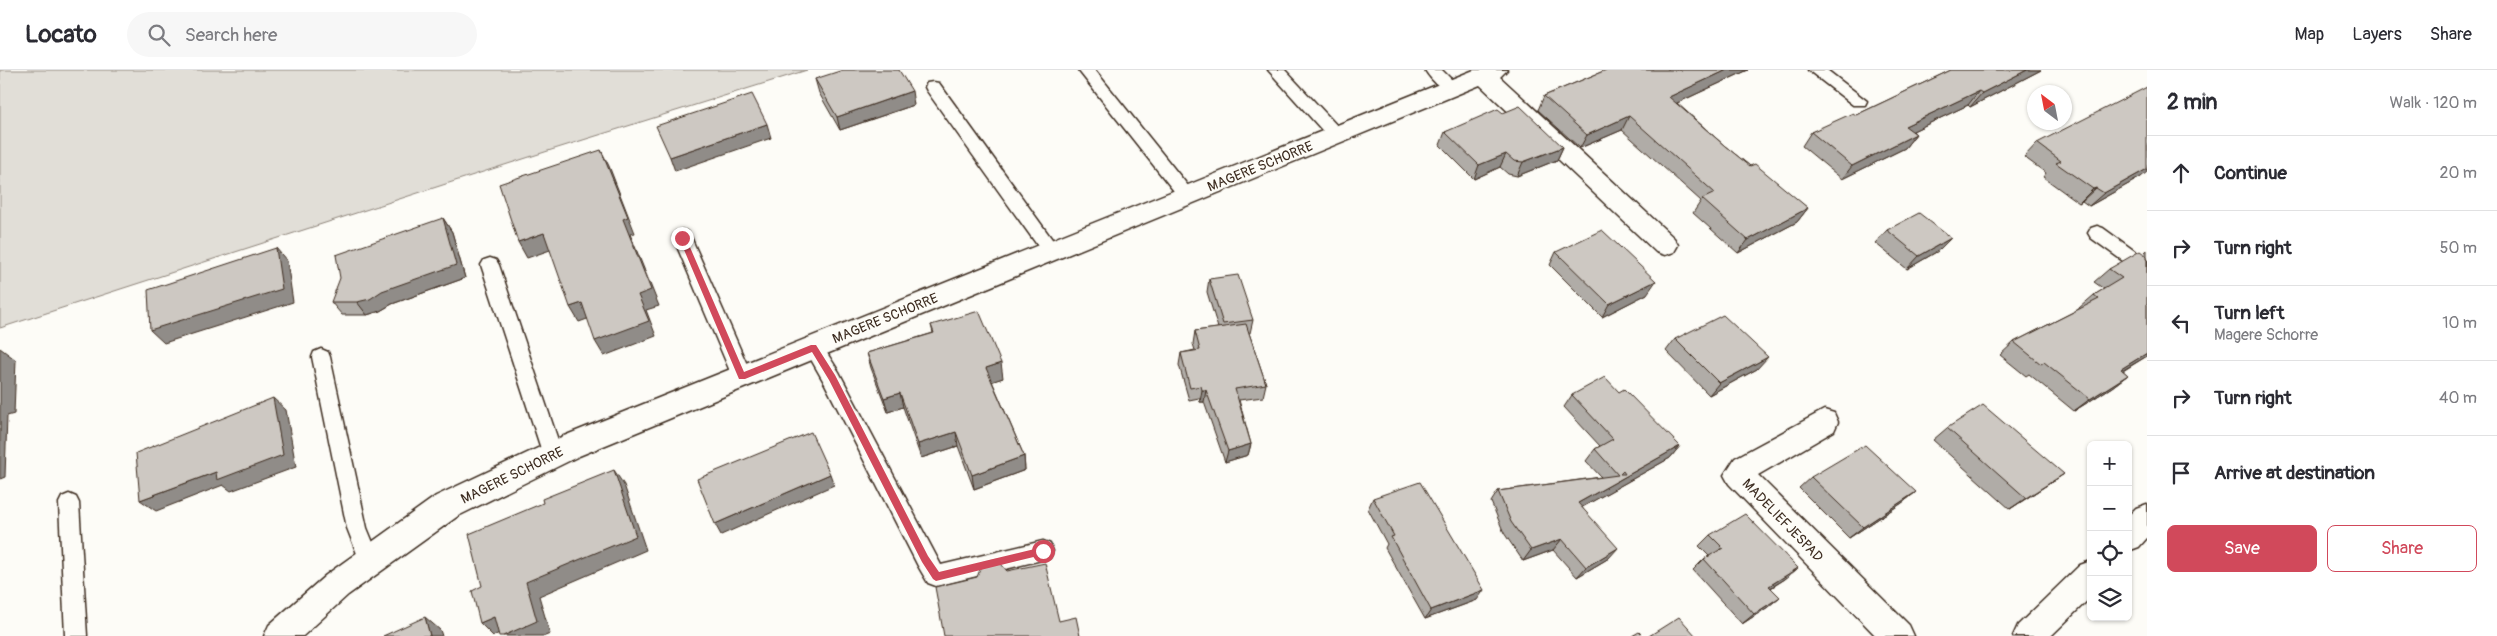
<!DOCTYPE html>
<html lang="en">
<head>
<meta charset="utf-8">
<style>
	:root { --surface:#fff; --page:#f7f7f7; --text:#2b2b33; --muted:#7c7c81; --line:#e1e1e2; --accent:#d1495b }
	body { margin:0; font-family:Pangolin,sans-serif; background:var(--page); color:var(--text) }
	.controls { position:absolute; right:15px; bottom:15px; display:grid; overflow:hidden; border-radius:8px; box-shadow:0 1px 4px #0004 }
	.controls button { width:45px; height:45px; display:grid; place-items:center; padding:0; border:0; border-bottom:1px solid var(--line); background:var(--surface); color:var(--text); font:25px sans-serif }
	.compass { position:absolute; left:2027px; top:15px; width:45px; height:45px; border-radius:50%; background:var(--surface); box-shadow:0 1px 4px #0004; rotate:328deg }
	.stop { position:absolute; width:15px; height:15px; margin:-11px; border:4px solid #d1495b; border-radius:50%; background:#fff }
	.stop.end { background:#d1495b; border-color:#fff; box-shadow:0 1px 5px #0008 }
	.list { margin:0; padding:0; list-style:none }
	h2 { display:flex; justify-content:space-between; align-items:center; height:65px; margin:0; padding:0 20px; font-size:21px }
	h2 small { font-size:16px; font-weight:400; color:var(--muted) }
	.list li { display:grid; grid-template-columns:32px 1fr auto; gap:15px; align-items:center; box-sizing:border-box; height:75px; padding:0 20px; border-top:1px solid var(--line) }
	.list b { display:block; font-size:19px; white-space:nowrap }
	.list p { margin:0; font-size:16px; white-space:nowrap; color:var(--muted) }
	.list em { font-size:16px; font-style:normal; color:var(--muted) }
	.actions { display:flex; gap:10px; padding:15px 20px }
	.actions a { flex:1; padding:11px 0; border:1px solid var(--accent); border-radius:8px; text-align:center; font-size:18px; color:var(--accent) }
	.actions .main { background:var(--accent); color:#fff }
	.icon { flex:none; width:28px; height:28px; fill:none; stroke:currentColor; stroke-width:2; stroke-linecap:round; stroke-linejoin:round }
	.map { position:relative; flex:none; width:2147px; height:566px; overflow:hidden }
	header { display:flex; align-items:center; gap:30px; box-sizing:border-box; height:70px; padding:0 25px; background:var(--surface); border-bottom:1px solid var(--line) }
	header strong { font-size:24px }
	nav { display:flex; gap:28px; margin-inline-start:auto; font-size:18px }
	.search { width:350px; height:45px; background:var(--page); display:flex; align-items:center; gap:12px; box-sizing:border-box; padding:0 18px; border-radius:28px; color:var(--muted); font-size:19px }
	main { display:flex }
	aside { flex:1; background:var(--surface) }
	.map>svg:first-child { display:block }
</style>
</head>
<body>
<header>
<strong>Locato</strong>
<div class="search"><svg class="icon" aria-label="search" viewBox="0 0 24 24"><circle cx="10" cy="10" r="6"/><path d="M15 15l6 6"/></svg>Search here</div>
<nav><a>Map</a><a>Layers</a><a>Share</a></nav>
</header>
<main>
<div class="map">
<svg width="2147" height="566" viewBox="0 0 2147 566">
	<rect width="100%" height="100%" fill="#fdfcf7"/>
	<filter id="ink" filterUnits="userSpaceOnUse"><feTurbulence type="fractalNoise" baseFrequency=".02" numOctaves="2"/><feDisplacementMap in="SourceGraphic" scale="10" xChannelSelector="R" yChannelSelector="G"/><feConvolveMatrix kernelMatrix="1 2 1 2 8 2 1 2 1" color-interpolation-filters="sRGB"/></filter>
	<g filter="url(#ink)">
		<!-- green -->
		<polygon fill="#e1ded7" stroke="#8e847a" points="0,0 807,0 548,81 0,258"/>
		<g fill="none" stroke-linecap="round" stroke-linejoin="round">
			<defs>
				<g id="service">
					<polygon points="1078,0 1095,0 1193,122 1195,126 1193,130 1187,132 1181,130"/>
					<polygon points="1268,0 1285,0 1342,61 1344,65 1342,69 1330,69"/>
					<path d="M1425 0H1442L1460 18 1458 22C1445 25 1431 10 1425 0Z"/>
					<polygon points="1808,0 1827,0 1867,31 1865,35 1853,35"/>
					<polygon points="933,12 939,13 1057,176 1060,181 1057,186 1051,188 1045,186 927,21 925,17 927,13"/>
					<polygon points="2097,156 2103,158 2147,190 2147,206 2141,204 2091,168 2088,163 2091,158"/>
					<polygon points="682,160 688,162 691,167 752,306 749,312 742,314 735,312 732,306 673,167 676,162"/>
					<polygon points="490,188 496,190 499,195 563,385 560,391 553,394 546,391 543,385 481,195 484,190"/>
					<polygon points="813,269 820,272 839,302 941,495 1043,471 1050,474 1053,481 1050,488 936,516 928,513 918,496 825,314 804,277 806,272"/>
					<polygon points="321,279 328,282 330,287 367,458 381,492 377,499 370,502 363,499 347,458 312,287 314,282"/>
					<polygon points="69,424 76,427 79,433 87,566 65,566 59,433 62,427"/>
				</g>
				<g id="minor">
					<polygon points="1474,0 1507,0 1500,7 1674,168 1678,175 1674,182 1665,185 1656,182 1480,15 579,386 458,446 348,525 303,566 264,566 269,555 326,505 436,426 559,368"/>
					<polygon points="1824,340 1834,343 1838,352 1834,361 1758,405 1909,555 1914,566 1876,566 1729,414 1724,405 1735,388"/>
					<polygon points="2147,434 2147,468 2139,477 2128,481 2128,446 2136,438"/>
					<polygon points="2091,491 2091,527 2051,566 2013,566 2018,555 2080,495"/>
				</g>
			</defs>
			<!-- service casing -->
			<use href="#service" stroke="#3b2a1e" stroke-width="3"/>
			<!-- minor casing -->
			<use href="#minor" stroke="#3b2a1e" stroke-width="3"/>
			<!-- service -->
			<use href="#service" fill="#fdfcf7" fill-rule="evenodd"/>
			<!-- minor -->
			<use href="#minor" fill="#fdfcf7" fill-rule="evenodd"/>
		</g>
		<!-- wall -->
		<g fill="#b0aca7" stroke="#3b2a1e">
			<polygon points="1606,0 1748,0 1677,33 1725,76 1750,96 1808,138 1797,152 1738,183 1693,143 1701,131 1622,60 1580,78 1538,40 1544,26"/>
			<polygon points="1951,0 2041,0 1970,37 1968,35 1913,61 1916,64 1905,78 1842,109 1802,76 1811,62 1856,45"/>
			<polygon points="815,9 914,35 840,60 819,23"/>
			<polygon points="1503,43 1563,77 1557,90 1517,106 1508,104 1500,97 1474,109 1440,75 1445,62"/>
			<polygon points="2037,73 2141,107 2089,136 2082,131 2079,133 2043,107 2046,103 2024,87"/>
			<polygon points="443,148 452,162 465,208 392,234 380,241 367,245 342,245 331,232"/>
			<polygon points="1887,160 1951,168 1938,181 1907,199 1875,173"/>
			<polygon points="2147,180 2147,286 2123,301 2128,305 2112,317 2074,341 2029,304 2026,306 2000,285 2014,272 2079,239 2079,238 2094,225 2104,219 2094,212 2109,199 2143,184"/>
			<polygon points="1556,182 1647,224 1602,247 1550,195"/>
			<polygon points="1209,209 1253,250 1250,263 1249,263 1266,314 1263,327 1239,330 1251,374 1248,385 1225,392 1204,332 1200,332 1199,328 1189,330 1179,295 1181,283 1195,280 1193,274 1195,261 1218,258 1207,222"/>
			<polygon points="931,255 1003,308 992,311 1024,386 1025,400 974,419 958,376 921,388 903,337 888,342 871,298 867,283 933,263"/>
			<polygon points="1675,269 1757,299 1709,325 1666,281"/>
			<polygon points="1619,322 1680,376 1670,388 1582,437 1609,488 1577,507 1553,480 1523,491 1504,463 1491,432 1498,421 1601,407 1586,391 1595,379 1600,376 1564,337 1572,325"/>
			<polygon points="1947,358 2064,404 2010,439 1933,370"/>
			<polygon points="1811,407 1916,422 1902,433 1849,468 1799,418"/>
			<polygon points="1373,428 1477,530 1425,549 1385,478 1387,474 1368,439"/>
			<polygon points="1710,465 1798,498 1785,509 1771,518 1768,537 1742,554 1693,500 1704,489 1709,486 1699,476"/>
		</g>
		<!-- shaded-wall -->
		<g fill="#908c88" stroke="#3b2a1e">
			<polygon points="1727,0 1748,0 1662,40 1669,27"/>
			<polygon points="2027,0 2041,0 1970,37 1982,23"/>
			<polygon points="912,21 914,35 840,60 837,47"/>
			<polygon points="1979,21 1968,35 1894,70 1905,56"/>
			<polygon points="1629,46 1622,60 1580,78 1587,65"/>
			<polygon points="767,54 771,68 675,101 670,87"/>
			<polygon points="1916,64 1905,78 1842,109 1852,96"/>
			<polygon points="1563,77 1557,90 1517,106 1523,92"/>
			<polygon points="601,80 609,96 635,163 630,164 659,236 646,240 656,266 604,286 595,271 638,225"/>
			<polygon points="1506,84 1500,97 1474,109 1479,95"/>
			<polygon points="2147,99 2147,102 2141,107 2089,136 2104,123"/>
			<polygon points="2096,118 2082,131 2079,133 2093,119"/>
			<polygon points="1808,138 1797,152 1738,183 1748,170"/>
			<polygon points="443,148 452,162 465,208 392,234 380,241 367,245 357,232"/>
			<polygon points="544,163 553,179 527,188 518,172"/>
			<polygon points="1951,168 1938,181 1907,199 1919,186"/>
			<polygon points="276,178 287,191 293,232 164,273 150,260"/>
			<polygon points="1656,211 1647,224 1602,247 1609,234"/>
			<polygon points="582,233 590,248 579,252 570,237"/>
			<polygon points="0,278 16,290 14,344 7,346 5,407 0,409"/>
			<polygon points="2147,283 2147,286 2105,311 2121,299"/>
			<polygon points="1768,287 1757,299 1709,325 1719,313"/>
			<polygon points="1001,293 1003,308 988,313 986,298"/>
			<polygon points="2128,305 2112,317 2074,341 2090,329"/>
			<polygon points="1202,320 1206,320 1204,332 1200,332"/>
			<polygon points="900,323 903,337 888,342 884,328"/>
			<polygon points="273,328 286,340 296,397 231,421 223,415 156,441 140,430 216,402"/>
			<polygon points="956,362 958,376 921,388 918,374"/>
			<polygon points="1251,374 1248,385 1225,392 1228,381"/>
			<polygon points="1680,376 1670,388 1570,444 1578,433"/>
			<polygon points="1024,386 1025,400 974,419 972,405"/>
			<polygon points="614,400 624,415 646,480 539,526 550,564 545,566 503,566 526,512"/>
			<polygon points="830,404 834,415 721,465 715,454"/>
			<polygon points="2064,404 2047,415 2010,439 2026,428"/>
			<polygon points="1916,422 1902,433 1849,468 1863,457"/>
			<polygon points="1562,469 1553,480 1523,491 1531,480"/>
			<polygon points="1618,478 1609,488 1577,507 1586,497"/>
			<polygon points="1798,498 1785,509 1757,526 1769,516"/>
			<polygon points="1484,520 1477,530 1425,549 1431,540"/>
			<polygon points="1780,527 1768,537 1742,554 1754,544"/>
			<polygon points="425,547 440,560 442,566 430,566"/>
			<polygon points="494,547 508,559 493,566 480,553"/>
		</g>
		<!-- building -->
		<g fill="#cdc8c2" stroke="#3b2a1e" fill-rule="evenodd">
			<polygon points="843,0 899,0 912,21 837,47 815,9"/>
			<polygon points="1606,0 1727,0 1669,27 1725,76 1750,96 1755,94 1808,138 1748,170 1702,129 1715,123 1629,46 1587,65 1544,26"/>
			<polygon points="1951,0 2027,0 1982,23 1979,21 1905,56 1916,64 1852,96 1811,62 1853,43 1856,45"/>
			<polygon points="2147,17 2147,99 2104,123 2096,118 2093,119 2056,93 2061,91 2037,73"/>
			<polygon points="752,24 767,54 670,87 656,56"/>
			<polygon points="1520,36 1563,77 1523,92 1514,91 1506,84 1479,95 1445,62 1498,39 1503,43"/>
			<polygon points="601,80 628,147 623,149 651,220 638,225 649,251 595,271 582,233 570,237 544,163 518,172 499,114"/>
			<polygon points="1919,143 1951,168 1919,186 1887,160"/>
			<polygon points="443,148 456,195 382,221 370,229 357,232 331,232 340,208 336,185"/>
			<polygon points="1602,160 1656,211 1609,234 1556,182"/>
			<polygon points="276,178 282,219 150,260 148,220"/>
			<polygon points="2140,181 2147,186 2147,283 2121,299 2128,305 2090,329 2044,292 2041,294 2014,272 2099,229 2094,225 2122,208 2109,199"/>
			<polygon points="1238,205 1253,250 1223,254 1209,209"/>
			<polygon points="979,241 1001,293 986,298 1024,386 972,405 956,362 918,374 900,323 884,328 867,283 934,263 931,255"/>
			<polygon points="1723,245 1768,287 1719,313 1675,269"/>
			<polygon points="1246,254 1266,314 1235,319 1251,374 1228,381 1206,320 1202,320 1201,316 1190,318 1181,283 1200,280 1195,261"/>
			<path d="M1605 307 1619 322 1624 319 1680 376 1578 433 1618 478 1586 497 1562 469 1531 480 1511 452 1498 421 1618 405 1595 379 1613 369 1572 325ZM1623 401 1625 404H1620Z"/>
			<polygon points="273,328 283,385 217,410 216,402 140,430 136,383"/>
			<polygon points="1983,335 2064,404 2026,428 1947,358"/>
			<polygon points="811,362 830,404 715,454 697,409"/>
			<polygon points="1865,375 1916,422 1863,457 1811,407"/>
			<polygon points="614,400 636,466 526,512 537,551 503,566 499,566 494,547 480,553 472,521 482,516 469,464 543,433 542,429"/>
			<polygon points="1420,412 1484,520 1431,540 1391,467 1394,466 1373,428"/>
			<polygon points="1745,444 1798,498 1769,516 1780,527 1754,544 1704,489 1723,478 1710,465"/>
			<polygon points="997,489 1007,501 1045,493 1059,551 1076,547 1080,566 944,566 935,517 977,507 983,492"/>
			<polygon points="425,547 430,566 383,566"/>
			<polygon points="1679,547 1696,566 1649,566"/>
			<polygon points="1639,562 1643,566 1632,566"/>
		</g>
	</g>
	<!-- route -->
	<polygon fill="#d1495b" points="680,165 686,168 744,302 811,275 816,275 835,305 928,486 939,502 1043,477 1048,481 1046,484 936,511 933,509 922,492 829,310 812,282 745,309 739,309 679,168"/>
	<g text-anchor="middle" stroke-width="4" stroke-linejoin="round" paint-order="stroke">
		<!-- street labels -->
		<g font-size="14" fill="#3b2a1e" stroke="#fdfcf7">
			<text transform="translate(1260 96) rotate(-22)" y="5">MAGERE SCHORRE</text>
			<text transform="translate(885 248) rotate(-22)" y="5">MAGERE SCHORRE</text>
			<text transform="translate(512 405) rotate(-26)" y="5">MAGERE SCHORRE</text>
			<text transform="translate(1783 450) rotate(46)" y="5">MADELIEFJESPAD</text>
		</g>
	</g>
</svg>
<div class="controls">
<button>+</button>
<button>−</button>
<button><svg class="icon" aria-label="locate" viewBox="0 0 24 24"><circle cx="12" cy="12" r="6"/><path d="M12 2v4M12 18v4M2 12h4M18 12h4"/></svg></button>
<button><svg class="icon" aria-label="layers" viewBox="0 0 24 24"><path d="M12 4l9 5-9 5-9-5zM3 14l9 5 9-5"/></svg></button>
</div>
<svg class="compass" viewBox="-18 -18 36 36"><path d="M0-13l5 13h-10z" fill="#e53935"/><path d="M0 13l5-13h-10z" fill="#7c7c81"/></svg>
<div class="stop" style="left:1043px;top:481px"></div>
<div class="stop end" style="left:682px;top:168px"></div>
</div>
<aside>
<h2>2 min<small>Walk · 120 m</small></h2>
<ul class="list">
<li><svg class="icon" aria-label="ahead" viewBox="0 0 24 24"><path d="M12 20V5M6 11l6-6 6 6"/></svg><div><b>Continue</b></div><em>20 m</em></li>
<li><svg class="icon" aria-label="right" viewBox="0 0 24 24"><path d="M7 20v-9h11M14 6l5 5-5 5"/></svg><div><b>Turn right</b></div><em>50 m</em></li>
<li><svg class="icon" aria-label="left" viewBox="0 0 24 24"><path d="M17 20v-9H6M10 6l-5 5 5 5"/></svg><div><b>Turn left</b><p>Magere Schorre</p></div><em>10 m</em></li>
<li><svg class="icon" aria-label="right" viewBox="0 0 24 24"><path d="M7 20v-9h11M14 6l5 5-5 5"/></svg><div><b>Turn right</b></div><em>40 m</em></li>
<li><svg class="icon" aria-label="arrive" viewBox="0 0 24 24"><path d="M6 21V4h12l-3 4 3 4H6"/></svg><div><b>Arrive at destination</b></div></li>
</ul>
<div class="actions"><a class="main">Save</a><a>Share</a></div>
</aside>
</main>
</body>
</html>
